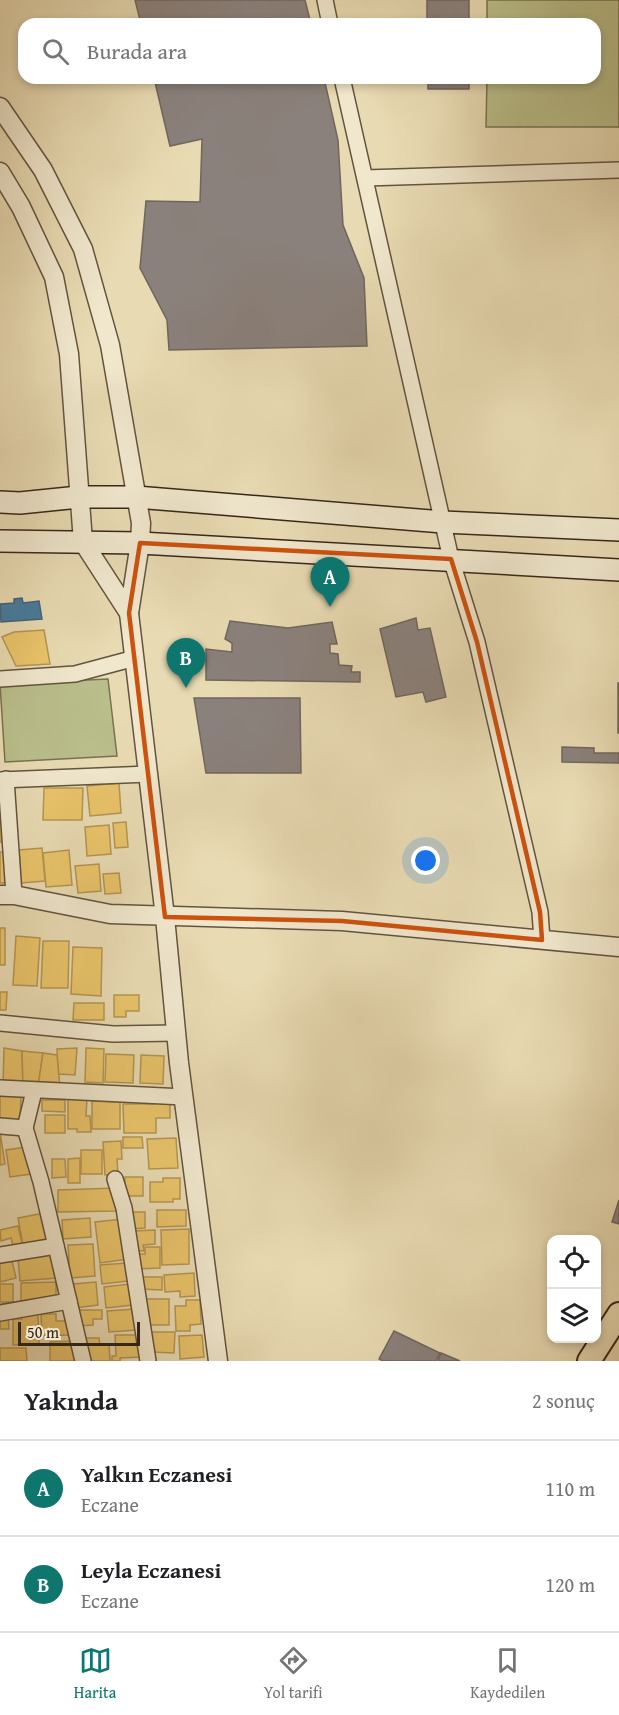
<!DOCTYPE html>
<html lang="tr">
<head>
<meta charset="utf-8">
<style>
	:root { --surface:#fff; --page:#f6f6f6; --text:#202124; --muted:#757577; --line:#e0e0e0; --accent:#0f766e }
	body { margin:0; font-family:"Gentium Book Plus",serif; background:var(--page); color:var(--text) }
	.controls { position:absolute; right:18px; bottom:18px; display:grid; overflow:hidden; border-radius:12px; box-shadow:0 3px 9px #0003 }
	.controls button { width:54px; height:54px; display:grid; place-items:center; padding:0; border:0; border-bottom:2px solid var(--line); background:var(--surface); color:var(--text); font:30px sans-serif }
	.scale { position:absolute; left:18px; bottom:15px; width:122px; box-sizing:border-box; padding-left:6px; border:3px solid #372718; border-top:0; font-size:16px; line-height:21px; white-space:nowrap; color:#372718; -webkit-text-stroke:4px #f0e7cd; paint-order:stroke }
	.you { position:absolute; left:426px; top:861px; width:21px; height:21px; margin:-15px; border:4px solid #fff; border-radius:50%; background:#1a73e8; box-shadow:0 0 0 9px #1a73e833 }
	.badge { display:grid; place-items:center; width:39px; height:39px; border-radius:50%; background:var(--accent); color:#fff; font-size:20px; font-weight:700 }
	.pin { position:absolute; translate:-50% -50px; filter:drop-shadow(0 2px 3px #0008) }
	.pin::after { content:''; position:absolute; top:32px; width:21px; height:18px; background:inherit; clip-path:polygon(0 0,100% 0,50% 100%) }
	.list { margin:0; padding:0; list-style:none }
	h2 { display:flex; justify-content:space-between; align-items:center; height:78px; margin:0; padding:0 24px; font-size:26px }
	h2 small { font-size:20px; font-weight:400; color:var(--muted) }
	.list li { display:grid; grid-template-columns:39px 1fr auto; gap:18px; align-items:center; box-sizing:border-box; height:96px; padding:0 24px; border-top:2px solid var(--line) }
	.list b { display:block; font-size:22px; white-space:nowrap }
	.list p { margin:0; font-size:20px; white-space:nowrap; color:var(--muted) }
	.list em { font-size:20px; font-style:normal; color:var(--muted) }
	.icon { flex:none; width:33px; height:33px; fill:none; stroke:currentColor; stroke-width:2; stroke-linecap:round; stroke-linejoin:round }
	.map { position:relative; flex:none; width:619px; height:1361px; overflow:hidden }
	.search { position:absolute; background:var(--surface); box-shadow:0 3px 9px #0003; left:18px; right:18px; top:18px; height:66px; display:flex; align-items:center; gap:15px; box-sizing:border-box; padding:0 21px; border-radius:18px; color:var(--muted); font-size:22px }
	.sheet { height:270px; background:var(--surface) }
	nav { display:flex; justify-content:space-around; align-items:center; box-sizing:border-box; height:84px; border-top:2px solid var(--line); background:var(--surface); font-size:16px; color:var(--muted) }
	nav a { display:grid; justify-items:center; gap:3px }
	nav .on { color:var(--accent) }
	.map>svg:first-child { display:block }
</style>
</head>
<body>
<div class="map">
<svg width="619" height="1361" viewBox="0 0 619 1361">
	<rect width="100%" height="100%" fill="#e8dab2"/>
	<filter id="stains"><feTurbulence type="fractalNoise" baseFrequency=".00333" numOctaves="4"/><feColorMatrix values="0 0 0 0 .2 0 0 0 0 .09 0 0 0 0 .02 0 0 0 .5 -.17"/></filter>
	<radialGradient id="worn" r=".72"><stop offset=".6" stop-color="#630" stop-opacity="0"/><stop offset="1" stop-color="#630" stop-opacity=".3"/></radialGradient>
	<!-- green -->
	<g fill="#b9be8a" stroke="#787251" stroke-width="1.5">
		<polygon points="487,0 619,0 619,127 486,127 487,78 595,78 595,24 487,24"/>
		<polygon points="108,679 117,756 5,762 0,684"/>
	</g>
	<!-- homes -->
	<g fill="#e9c46a" stroke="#b49551" stroke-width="1.5">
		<polygon points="44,630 50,664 16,666 2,637 14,632"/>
		<polygon points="119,783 121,813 90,816 87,786"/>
		<polygon points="44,788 83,788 82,820 43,820"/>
		<rect x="0" y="821" width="5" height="21"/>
		<polygon points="126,822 128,847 115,848 113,823"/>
		<polygon points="109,825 111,854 87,856 85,827"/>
		<polygon points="42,848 45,881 21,883 19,850"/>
		<polygon points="69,850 72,885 46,887 43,853"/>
		<polygon points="0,852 7,852 6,883 0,883"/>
		<polygon points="99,864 101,891 78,893 75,866"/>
		<polygon points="119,873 121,893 105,894 103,874"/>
		<rect x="0" y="928" width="5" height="37"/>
		<polygon points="16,936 40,938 37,986 13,985"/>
		<polygon points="43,941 69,941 68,988 41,988"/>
		<polygon points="73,947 102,948 101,996 71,994"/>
		<polygon points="0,992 7,992 6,1010 0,1010"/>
		<polygon points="114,995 139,995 139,1011 126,1011 126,1017 114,1017"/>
		<polygon points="74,1003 104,1003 104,1020 73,1020"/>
		<polygon points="4,1048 22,1051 23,1087 3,1086"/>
		<polygon points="77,1048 75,1075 58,1074 57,1049"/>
		<polygon points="86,1048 104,1049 103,1083 85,1082"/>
		<polygon points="22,1051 43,1053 38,1086 23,1087"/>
		<polygon points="43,1053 57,1055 60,1087 38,1086"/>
		<polygon points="106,1054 134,1055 133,1083 105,1082"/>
		<polygon points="141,1055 164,1056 163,1084 140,1083"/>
		<polygon points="0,1092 21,1093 20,1121 0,1120"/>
		<polygon points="68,1097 87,1098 86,1116 90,1116 91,1132 77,1132 77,1129 68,1129"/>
		<polygon points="154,1099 170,1099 170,1118 156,1118 156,1133 124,1133 123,1104 154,1104"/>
		<polygon points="42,1100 65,1100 65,1112 42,1111"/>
		<polygon points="92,1101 120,1102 120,1129 92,1129"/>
		<rect x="45" y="1115" width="20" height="18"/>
		<polygon points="0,1132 5,1164 0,1165"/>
		<polygon points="123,1137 142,1137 143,1148 123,1148"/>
		<polygon points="176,1138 178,1168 149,1169 147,1139"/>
		<polygon points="121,1141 122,1159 117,1159 118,1174 105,1175 103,1142"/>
		<polygon points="26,1147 31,1174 10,1177 6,1150"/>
		<rect x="81" y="1150" width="21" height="24"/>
		<polygon points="80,1158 80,1183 68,1183 68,1159"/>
		<polygon points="52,1159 65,1159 66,1177 52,1178"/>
		<rect x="125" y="1177" width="18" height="19"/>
		<polygon points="163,1178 180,1178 180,1199 173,1199 173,1202 150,1202 150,1182 163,1182"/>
		<polygon points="116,1188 116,1211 58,1212 58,1190"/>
		<polygon points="157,1210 186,1210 186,1226 157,1227"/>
		<polygon points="130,1212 145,1212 145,1228 130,1229"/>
		<polygon points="44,1213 49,1240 23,1245 18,1218"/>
		<polygon points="90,1218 91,1237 63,1239 62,1220"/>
		<polygon points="123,1219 128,1259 100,1263 95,1222"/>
		<polygon points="18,1226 23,1247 14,1249 11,1238 1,1241 0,1230"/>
		<polygon points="189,1229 189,1264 162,1265 161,1230"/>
		<polygon points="155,1230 155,1244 143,1245 144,1251 133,1251 132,1231"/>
		<polygon points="93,1244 95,1276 70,1278 68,1245"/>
		<polygon points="145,1247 160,1247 160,1268 136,1269 135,1254 145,1254"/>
		<polygon points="54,1254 57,1278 20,1281 18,1258"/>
		<polygon points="11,1256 16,1278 0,1282 0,1258"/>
		<polygon points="127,1263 128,1281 102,1284 100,1265"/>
		<polygon points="194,1273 195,1296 180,1297 180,1291 165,1292 164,1275"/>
		<polygon points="140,1277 162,1277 162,1290 140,1289"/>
		<polygon points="56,1282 56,1300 21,1301 21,1283"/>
		<polygon points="96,1282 98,1305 75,1308 73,1284"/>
		<rect x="0" y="1284" width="13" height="18"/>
		<polygon points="130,1284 133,1305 106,1308 104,1287"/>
		<rect x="146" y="1299" width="23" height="26"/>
		<polygon points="186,1300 200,1300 201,1324 190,1325 190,1331 176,1331 175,1306 186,1306"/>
		<polygon points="135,1309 137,1330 109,1332 107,1311"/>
		<polygon points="79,1310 102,1310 102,1319 93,1319 93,1325 79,1326"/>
		<polygon points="22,1313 38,1313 39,1344 13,1345 13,1319 22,1319"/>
		<polygon points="41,1314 56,1314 56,1321 68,1321 69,1335 42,1336"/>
		<polygon points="8,1316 9,1329 0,1329 0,1317"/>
		<polygon points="151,1332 175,1332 174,1353 151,1352"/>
		<polygon points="115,1335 139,1335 140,1357 120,1358 120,1361 112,1361 112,1356 116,1356"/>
		<polygon points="202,1335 204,1357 180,1359 179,1336"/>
		<polygon points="86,1338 99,1338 100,1345 109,1344 110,1361 87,1361"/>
		<polygon points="75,1341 75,1361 50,1361 50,1342"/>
		<polygon points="0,1348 26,1348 27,1361 0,1361"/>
	</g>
	<!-- public -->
	<polygon fill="#457b9d" stroke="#416275" stroke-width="1.5" points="22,598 23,603 39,601 42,619 1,622 0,604 14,603 14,599"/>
	<!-- industry -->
	<g fill="#8a817c" stroke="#71665e" stroke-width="1.5">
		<polygon points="135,0 305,0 311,24 141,24"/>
		<rect x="427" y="0" width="42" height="24"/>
		<polygon points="154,78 324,78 338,140 343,225 364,278 367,346 169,350 167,320 140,268 146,201 200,202 202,139 170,146"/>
		<rect x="428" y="78" width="41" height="11"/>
		<polygon points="416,618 418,630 430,628 446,697 426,702 423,692 396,697 380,629"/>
		<polygon points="230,621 288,628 332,622 337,644 330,644 330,653 338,654 339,665 352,666 351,672 360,672 360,682 206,680 206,649 232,652 232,643 225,639"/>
		<rect x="618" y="683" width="1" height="50"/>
		<polygon points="194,698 300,698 301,773 206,773"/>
		<polygon points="562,747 594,748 594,753 619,753 619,763 562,762"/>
		<polygon points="619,1200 619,1224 612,1222"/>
		<polygon points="394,1331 440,1353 436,1361 383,1361 379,1359"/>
		<polygon points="441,1353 460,1361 438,1361"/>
	</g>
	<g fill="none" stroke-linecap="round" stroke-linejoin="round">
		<defs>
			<g id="minor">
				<polyline points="325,0 330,24"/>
				<polyline points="342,78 451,559 477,642 540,912 542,940"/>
				<polyline points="365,178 619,170"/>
				<polyline points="0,679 75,674 135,658"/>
				<polyline points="6,779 14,895"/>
				<polyline points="0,780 149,774"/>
				<polyline points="0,1023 113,1034 176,1033"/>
				<polyline points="0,1088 184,1097"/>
				<polyline points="34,1091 25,1128 41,1182 83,1361"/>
				<polyline points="0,1126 25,1128"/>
				<polyline points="115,1179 124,1208 148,1361"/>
				<polyline points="0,1255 56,1246"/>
				<polyline points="0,1313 69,1301"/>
			</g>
			<g id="tertiary">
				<polyline points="0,107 43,170 83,249 110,345 141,523 140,543 129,613 83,542 69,354 54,277 21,207 0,172"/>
				<polyline points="129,613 165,917 179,1063 218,1361"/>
				<polyline points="0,895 14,895 110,914 342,921 619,947"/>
			</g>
			<g id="secondary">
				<polyline points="0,502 20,503 79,497 136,497 443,522 619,530"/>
				<polyline points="0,541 140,543 619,570"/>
			</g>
			<polyline id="primary" points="589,1361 619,1314"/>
		</defs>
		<!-- minor casing -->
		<use href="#minor" stroke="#63543e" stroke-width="18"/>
		<!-- tertiary casing -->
		<use href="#tertiary" stroke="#63543e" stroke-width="21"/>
		<!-- secondary casing -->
		<use href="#secondary" stroke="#372718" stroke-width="24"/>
		<!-- primary casing -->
		<use href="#primary" stroke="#372718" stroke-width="26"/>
		<!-- minor -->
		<use href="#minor" stroke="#f0e7cd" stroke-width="15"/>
		<!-- tertiary -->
		<use href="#tertiary" stroke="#f0e7cd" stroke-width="18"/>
		<!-- secondary -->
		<use href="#secondary" stroke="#f0e7cd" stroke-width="21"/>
		<!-- primary -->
		<use href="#primary" stroke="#e8dab2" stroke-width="22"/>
	</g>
	<!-- marked area -->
	<path fill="none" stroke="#cd520e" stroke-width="4.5" stroke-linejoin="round" d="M140 543 451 559 477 642 540 912 542 940 342 921 165 917 129 613Z"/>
	<rect width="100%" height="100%" filter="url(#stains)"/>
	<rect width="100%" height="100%" fill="url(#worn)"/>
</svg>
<div class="controls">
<button><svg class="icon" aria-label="locate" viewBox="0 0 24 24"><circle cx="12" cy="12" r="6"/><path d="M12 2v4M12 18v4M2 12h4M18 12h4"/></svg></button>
<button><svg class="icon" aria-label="layers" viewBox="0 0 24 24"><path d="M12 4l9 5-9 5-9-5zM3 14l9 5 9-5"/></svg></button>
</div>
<div class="scale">50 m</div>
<div class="you"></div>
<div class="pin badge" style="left:330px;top:607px">A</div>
<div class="pin badge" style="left:186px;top:688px">B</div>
<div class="search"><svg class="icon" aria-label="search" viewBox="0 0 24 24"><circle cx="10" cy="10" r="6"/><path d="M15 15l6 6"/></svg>Burada ara</div>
</div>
<section class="sheet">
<h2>Yakında<small>2 sonuç</small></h2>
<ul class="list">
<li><span class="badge">A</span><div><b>Yalkın Eczanesi</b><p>Eczane</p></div><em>110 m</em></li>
<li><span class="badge">B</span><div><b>Leyla Eczanesi</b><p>Eczane</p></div><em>120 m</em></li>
</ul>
</section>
<nav>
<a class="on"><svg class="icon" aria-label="map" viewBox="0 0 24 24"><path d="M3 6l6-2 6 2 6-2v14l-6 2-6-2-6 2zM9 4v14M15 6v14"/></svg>Harita</a>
<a><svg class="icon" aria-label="directions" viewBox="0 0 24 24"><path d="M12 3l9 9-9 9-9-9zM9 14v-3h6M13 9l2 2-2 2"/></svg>Yol tarifi</a>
<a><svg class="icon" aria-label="saved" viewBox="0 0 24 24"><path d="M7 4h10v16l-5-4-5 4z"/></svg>Kaydedilen</a>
</nav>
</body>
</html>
